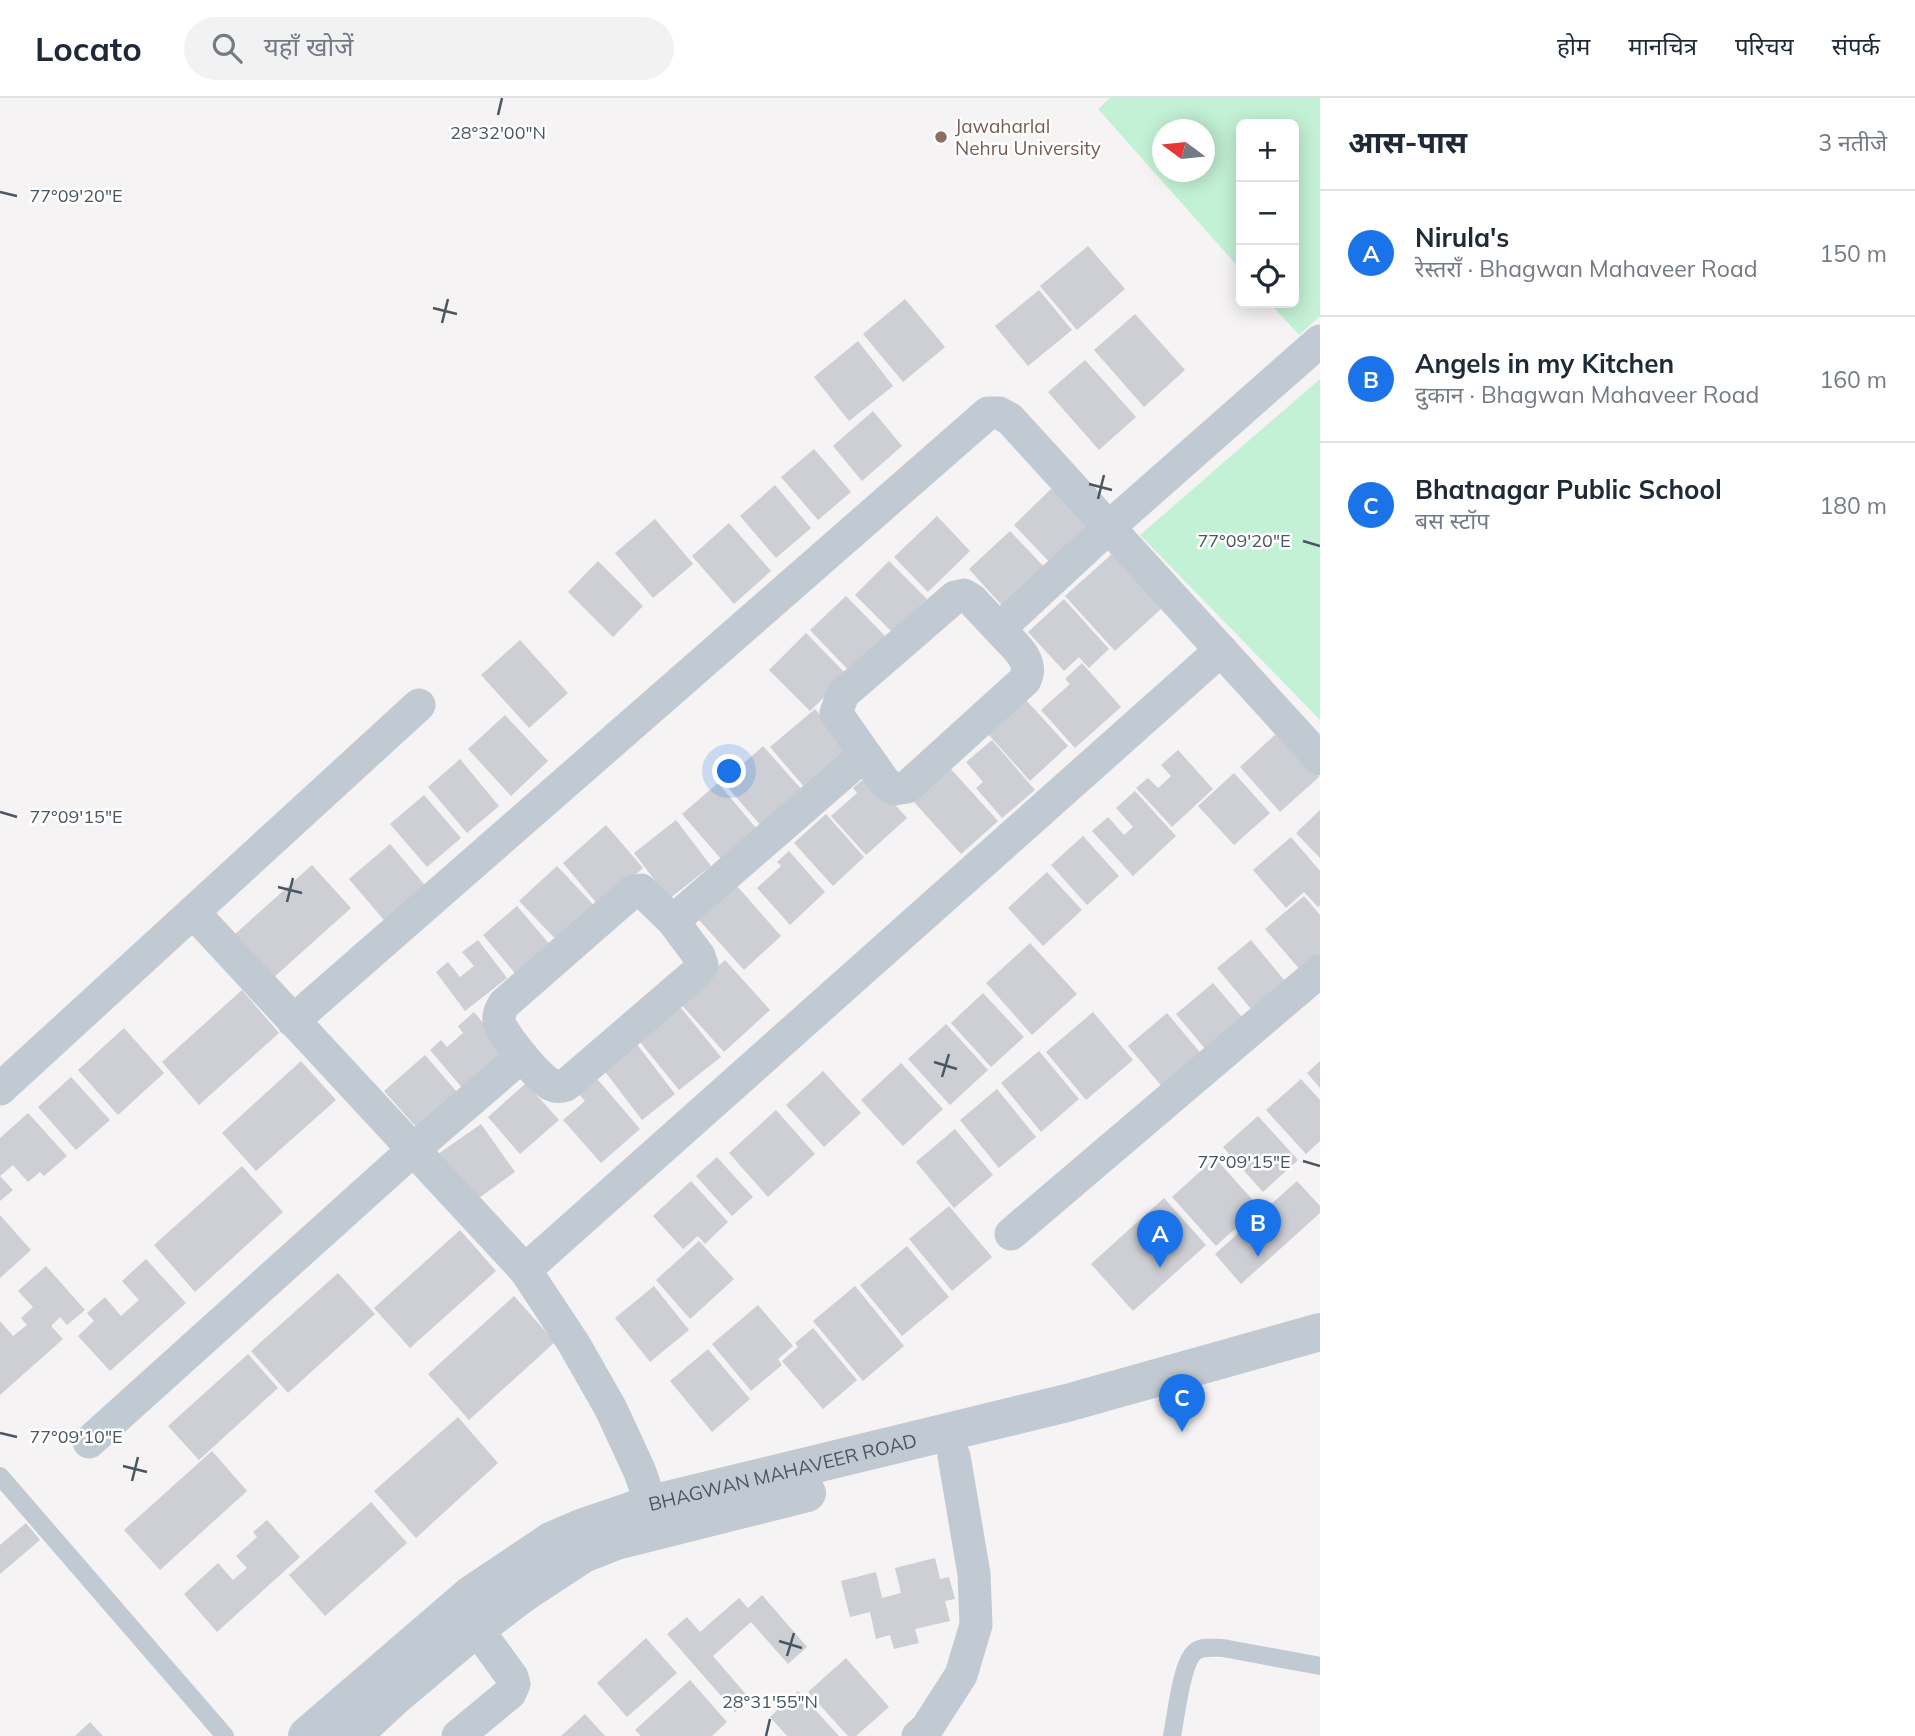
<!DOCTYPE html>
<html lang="hi">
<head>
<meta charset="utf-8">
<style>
	:root { --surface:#fff; --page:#f2f2f3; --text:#1f2937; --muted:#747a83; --line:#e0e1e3; --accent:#1a73e8 }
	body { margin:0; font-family:Mulish,"Noto Sans Devanagari",sans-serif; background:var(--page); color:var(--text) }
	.controls { position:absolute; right:21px; top:21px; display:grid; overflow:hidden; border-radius:10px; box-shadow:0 4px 18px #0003 }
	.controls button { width:63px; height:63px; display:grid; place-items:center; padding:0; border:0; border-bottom:2px solid var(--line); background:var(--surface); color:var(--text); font:35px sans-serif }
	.compass { position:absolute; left:1152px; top:21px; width:63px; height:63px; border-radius:50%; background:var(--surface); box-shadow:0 4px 18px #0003; rotate:285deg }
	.you { position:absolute; left:730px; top:674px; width:24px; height:24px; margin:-18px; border:5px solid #fff; border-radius:50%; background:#1a73e8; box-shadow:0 0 0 10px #1a73e833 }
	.badge { display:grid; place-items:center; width:46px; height:46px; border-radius:50%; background:var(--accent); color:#fff; font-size:23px; font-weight:700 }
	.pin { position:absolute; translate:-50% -58px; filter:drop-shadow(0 2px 4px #0008) }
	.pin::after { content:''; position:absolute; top:37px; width:24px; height:21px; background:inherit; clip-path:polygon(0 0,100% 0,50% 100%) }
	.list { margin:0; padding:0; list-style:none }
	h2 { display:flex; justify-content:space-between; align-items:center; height:91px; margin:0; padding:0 28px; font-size:30px }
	h2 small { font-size:23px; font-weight:400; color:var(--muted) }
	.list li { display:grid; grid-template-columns:46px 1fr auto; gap:21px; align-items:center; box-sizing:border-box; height:126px; padding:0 28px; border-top:2px solid var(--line) }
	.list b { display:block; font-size:26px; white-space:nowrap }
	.list p { margin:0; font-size:23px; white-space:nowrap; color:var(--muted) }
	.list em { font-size:23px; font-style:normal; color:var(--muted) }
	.icon { flex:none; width:38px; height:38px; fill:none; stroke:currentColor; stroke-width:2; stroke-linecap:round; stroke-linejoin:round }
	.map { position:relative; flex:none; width:1320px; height:1638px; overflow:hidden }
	header { display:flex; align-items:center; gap:42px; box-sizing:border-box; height:98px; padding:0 35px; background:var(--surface); border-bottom:2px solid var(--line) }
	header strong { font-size:33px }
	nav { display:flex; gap:38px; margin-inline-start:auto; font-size:24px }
	.search { width:490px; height:63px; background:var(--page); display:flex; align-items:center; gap:18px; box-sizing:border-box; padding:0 24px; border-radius:38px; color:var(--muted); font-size:26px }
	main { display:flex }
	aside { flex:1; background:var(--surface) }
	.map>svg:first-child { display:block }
</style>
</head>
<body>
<header>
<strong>Locato</strong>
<div class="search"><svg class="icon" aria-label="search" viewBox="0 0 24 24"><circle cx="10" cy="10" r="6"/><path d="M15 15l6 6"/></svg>यहाँ खोजें</div>
<nav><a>होम</a><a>मानचित्र</a><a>परिचय</a><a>संपर्क</a></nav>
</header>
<main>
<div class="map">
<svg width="1320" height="1638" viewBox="0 0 1320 1638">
	<rect width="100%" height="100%" fill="#f5f3f3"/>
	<!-- green -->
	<g fill="#c3f1d5" fill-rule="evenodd">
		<path d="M1110 0H1320V218L1299 237 1270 205H1294V26H1241V172L1098 11ZM1162 32H1204V74H1162Z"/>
		<polygon points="1320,281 1320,622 1140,437"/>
	</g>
	<!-- building -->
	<g fill="#cdcfd5">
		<polygon points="1088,148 1125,191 1077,232 1040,188"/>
		<polygon points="1039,192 1072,232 1028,268 995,228"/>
		<polygon points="905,201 945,249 903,284 863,236"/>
		<polygon points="1135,216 1185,272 1144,309 1094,252"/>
		<polygon points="858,243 893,288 849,323 814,279"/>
		<polygon points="1085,262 1136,319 1099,352 1048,294"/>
		<polygon points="873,313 902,348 862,383 833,348"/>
		<polygon points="814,351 851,394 818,422 781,379"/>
		<polygon points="775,387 811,430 776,460 740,418"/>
		<polygon points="1053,389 1095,433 1056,471 1014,427"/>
		<polygon points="937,418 970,453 928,494 894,459"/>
		<polygon points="655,421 693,466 653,500 615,455"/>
		<polygon points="729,425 771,473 734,506 692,458"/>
		<polygon points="1010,433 1049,474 1007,513 969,471"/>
		<polygon points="1113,455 1162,510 1115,553 1065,498"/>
		<polygon points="598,463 643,508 613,539 568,494"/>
		<polygon points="889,463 927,501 893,535 855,497"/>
		<polygon points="846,498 890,543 854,578 810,532"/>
		<polygon points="1064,501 1109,551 1089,570 1079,559 1064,573 1028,534"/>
		<polygon points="806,535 847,577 810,613 769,572"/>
		<polygon points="520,542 568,595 529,630 481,577"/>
		<polygon points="1082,565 1121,609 1075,650 1041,612 1070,586 1065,581"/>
		<polygon points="1026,602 1068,648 1030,683 988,636"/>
		<polygon points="815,611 851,654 806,691 770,649"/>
		<polygon points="505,617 548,663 511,698 468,651"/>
		<polygon points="1278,634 1319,679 1280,714 1240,669"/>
		<polygon points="992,642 1035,692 1002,720 976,690 983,684 966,664"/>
		<polygon points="763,648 803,693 762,729 723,684"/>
		<polygon points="1178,652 1213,691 1172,729 1136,690 1148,680 1158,690 1171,678 1161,667"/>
		<polygon points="460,661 499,708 467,735 428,689"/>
		<polygon points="950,670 998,723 961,756 913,703"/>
		<polygon points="1234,675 1270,715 1234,747 1198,708"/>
		<polygon points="868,677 907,720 866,757 831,718 857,695 853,690"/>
		<polygon points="718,685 756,730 721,761 682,716"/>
		<polygon points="1135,693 1176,738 1133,778 1092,733 1108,719 1124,737 1133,729 1116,710"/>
		<polygon points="424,697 461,740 427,769 390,726"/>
		<polygon points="1320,712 1320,760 1296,735"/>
		<polygon points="826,716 864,759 833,788 794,745"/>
		<polygon points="676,722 711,768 669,801 634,755"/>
		<polygon points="606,727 643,770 599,808 563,765"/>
		<polygon points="1083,738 1119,778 1087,807 1051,767"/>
		<polygon points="1291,739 1320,773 1320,807 1318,809 1304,794 1286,810 1253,772"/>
		<polygon points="390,746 430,793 389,828 349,781"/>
		<polygon points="789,753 825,794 790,827 757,790 781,768 777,764"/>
		<polygon points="312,767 351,810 272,881 234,837"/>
		<polygon points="557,768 601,815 564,850 519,803"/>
		<polygon points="1047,774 1082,812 1043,848 1008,810"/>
		<polygon points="737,788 781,838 744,872 699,822"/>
		<polygon points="1304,798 1320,817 1320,856 1301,873 1265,831"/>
		<polygon points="517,808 558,856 524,886 483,837"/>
		<polygon points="478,842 507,880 465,913 436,874 448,864 460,879 474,868 462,854"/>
		<polygon points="1251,842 1285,883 1251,911 1217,870"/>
		<polygon points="1030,845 1077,896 1032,937 986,885"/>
		<polygon points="725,862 770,912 724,954 679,904"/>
		<polygon points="1213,885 1248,926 1211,958 1176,916"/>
		<polygon points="242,892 279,935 199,1007 162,964"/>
		<polygon points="983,895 1024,939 991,969 951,925"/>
		<polygon points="677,905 721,959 679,992 636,939"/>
		<polygon points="474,914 508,954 464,992 430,952 441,942 447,949 463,935 458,928"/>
		<polygon points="1093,914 1133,962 1086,1002 1046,954"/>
		<polygon points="1167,915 1208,964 1169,997 1128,948"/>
		<polygon points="946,926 988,972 950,1007 908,961"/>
		<polygon points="124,930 164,975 118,1017 78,972"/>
		<polygon points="636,945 675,996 642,1022 603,971"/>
		<polygon points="1039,953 1079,1001 1041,1034 1001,985"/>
		<polygon points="425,957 457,994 417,1030 384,993"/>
		<polygon points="301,963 336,1002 256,1073 222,1035"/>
		<polygon points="1320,963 1320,990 1307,975"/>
		<polygon points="901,965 943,1011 903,1048 861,1002"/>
		<polygon points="823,973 861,1015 824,1049 786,1007"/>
		<polygon points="593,976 640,1031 601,1065 563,1022 585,1003 575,992"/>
		<polygon points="71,979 110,1022 76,1052 38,1009"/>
		<polygon points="1301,981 1320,1002 1320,1043 1306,1056 1266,1012"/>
		<polygon points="526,985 559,1022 520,1056 488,1019"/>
		<polygon points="997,991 1036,1039 999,1070 960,1022"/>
		<polygon points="776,1012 815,1056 768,1099 729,1055"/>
		<polygon points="28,1015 67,1058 44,1078 40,1074 28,1084 13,1067 0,1078 13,1092 0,1103 0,1040"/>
		<polygon points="1258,1018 1298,1062 1263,1094 1223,1049"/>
		<polygon points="481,1026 515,1074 472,1105 438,1056"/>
		<polygon points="955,1031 993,1077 954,1110 916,1064"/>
		<polygon points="717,1059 753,1099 732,1118 696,1078"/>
		<polygon points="1215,1060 1259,1109 1216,1148 1172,1099"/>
		<polygon points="242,1068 283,1114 195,1194 154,1147"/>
		<polygon points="691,1083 728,1124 705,1146 698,1138 683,1151 653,1118"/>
		<polygon points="1297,1083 1320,1108 1320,1115 1241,1186 1215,1156"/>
		<polygon points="1164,1100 1206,1147 1133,1213 1091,1166"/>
		<polygon points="949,1108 992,1159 952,1193 909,1141"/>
		<polygon points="0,1117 31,1152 0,1180"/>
		<polygon points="460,1132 496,1173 410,1250 374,1210"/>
		<polygon points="699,1143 734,1181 690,1221 656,1182"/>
		<polygon points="907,1148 949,1199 902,1238 860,1187"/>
		<polygon points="146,1161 186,1205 110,1273 78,1238 94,1223 87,1215 105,1199 121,1218 139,1202 122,1183"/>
		<polygon points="46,1168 85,1212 67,1227 60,1219 51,1228 63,1241 0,1297 0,1223 13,1238 27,1227 21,1220 33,1209 18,1193"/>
		<polygon points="338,1175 375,1216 288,1295 251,1253"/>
		<polygon points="654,1188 689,1232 650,1264 615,1220"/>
		<polygon points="855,1188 904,1248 863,1283 813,1223"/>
		<polygon points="514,1198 555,1244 469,1322 428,1276"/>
		<polygon points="758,1207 793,1248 778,1261 782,1267 751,1293 712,1246"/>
		<polygon points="813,1230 857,1282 823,1311 782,1263 798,1249 795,1245"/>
		<polygon points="708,1251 750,1301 712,1334 670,1283"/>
		<polygon points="248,1256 278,1290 199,1362 168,1328"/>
		<polygon points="458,1319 498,1365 416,1440 374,1393"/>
		<polygon points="212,1353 247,1393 160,1472 124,1432"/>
		<polygon points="371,1404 407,1445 325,1518 289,1477"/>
		<polygon points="267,1422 300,1459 217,1534 184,1496 218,1465 233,1482 247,1470 236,1458 257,1439 253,1434"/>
		<polygon points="26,1425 40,1442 0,1476 0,1447"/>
		<polygon points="935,1460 940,1481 949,1479 955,1501 945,1503 950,1523 915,1531 919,1545 894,1551 890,1537 876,1541 870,1514 850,1519 841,1483 876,1474 882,1500 901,1495 895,1470"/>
		<polygon points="762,1497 807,1549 788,1566 751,1524 713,1558 750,1601 735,1614 667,1536 687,1519 700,1534 739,1500 748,1510"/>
		<polygon points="646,1540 677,1575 627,1619 597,1585"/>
		<polygon points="846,1560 889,1609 856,1638 848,1638 808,1594"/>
		<polygon points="690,1582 727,1624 712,1638 641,1638 635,1632"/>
		<polygon points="798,1593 839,1638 787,1638 770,1619"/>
		<polygon points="585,1616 605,1638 561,1638"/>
		<polygon points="90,1624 103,1638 75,1638"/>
	</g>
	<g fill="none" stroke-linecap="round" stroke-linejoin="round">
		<!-- service -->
		<g stroke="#c1cad2" stroke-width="18">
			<polyline points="0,1378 225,1638"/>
			<path d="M1172 1638C1176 1620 1181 1563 1196 1553 1204 1548 1214 1550 1223 1550L1320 1568"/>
		</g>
		<!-- minor -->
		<g stroke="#c1cad2" stroke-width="33">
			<path d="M999 531C1012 546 1035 561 1025 582L907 689 895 691 886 686 836 615 843 596 955 499 964 497 972 502 999 531 1109 429 1320 243"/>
			<polyline points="193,814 525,1172 574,1246 611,1311 640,1374 651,1406 650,1432"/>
			<path d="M673 823 699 858 702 867 695 876 566 987C560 989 555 989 550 986 535 976 508 943 500 927 497 919 500 913 504 906L632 794 641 792 673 823 864 657"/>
			<polyline points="293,923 988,315 999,315 1010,321 1320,661"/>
			<polyline points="0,991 419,607"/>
			<polyline points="1011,1136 1320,873"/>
			<polyline points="525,1172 1221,552"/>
			<polyline points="89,1344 413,1052 522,958"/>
			<polyline points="458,1638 510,1595 514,1586 512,1579 477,1531"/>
			<polyline points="918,1638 927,1630 961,1577 976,1527 974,1476 954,1358"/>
		</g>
		<!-- tertiary -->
		<g stroke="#c1cad2" stroke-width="38">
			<path id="s1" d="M307 1638 472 1496 551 1443 581 1430 651 1406 1067 1305 1320 1234"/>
			<polyline points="352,1638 394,1599 463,1541 525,1494 583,1456 616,1443 807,1395"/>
		</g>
	</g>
	<!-- ticks -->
	<path fill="none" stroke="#4a5661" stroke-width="2.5" d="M498 17 502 0M0 94 17 98M433 210 457 216M442 225 448 201M1089 386 1112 392M1098 401 1104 377M1303 443 1320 448M0 714 17 719M278 789 302 795M287 804 293 780M934 964 957 971M942 979 949 956M1303 1063 1320 1068M0 1335 17 1339M123 1368 147 1374M132 1383 138 1359M779 1543 802 1550M787 1558 794 1535M766 1638 770 1621"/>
	<!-- markers -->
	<circle fill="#8d6e63" stroke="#fff" stroke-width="2.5" cx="941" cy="39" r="7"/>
	<g text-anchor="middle" stroke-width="5" stroke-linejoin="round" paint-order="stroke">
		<!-- education labels -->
		<g font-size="19" fill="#785e54" stroke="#fff" text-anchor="start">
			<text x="955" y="35">Jawaharlal<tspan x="955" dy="22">Nehru University</tspan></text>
		</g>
		<!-- street labels -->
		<g font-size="19" fill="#4a5661" stroke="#fff">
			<text dy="7" stroke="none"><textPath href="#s1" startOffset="555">BHAGWAN MAHAVEER ROAD</textPath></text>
		</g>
	</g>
	<g font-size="18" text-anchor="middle" fill="#4a5661" stroke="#fff" stroke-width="5" stroke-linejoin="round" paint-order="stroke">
		<text x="498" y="41">28°32'00"N</text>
		<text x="76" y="104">77°09'20"E</text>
		<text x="1244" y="449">77°09'20"E</text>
		<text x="76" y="725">77°09'15"E</text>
		<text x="1244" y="1070">77°09'15"E</text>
		<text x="76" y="1345">77°09'10"E</text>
		<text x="770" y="1610">28°31'55"N</text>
	</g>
</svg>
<div class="controls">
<button>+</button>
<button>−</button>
<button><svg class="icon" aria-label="locate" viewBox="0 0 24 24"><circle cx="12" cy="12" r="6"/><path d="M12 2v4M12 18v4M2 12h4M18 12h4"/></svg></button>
</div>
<svg class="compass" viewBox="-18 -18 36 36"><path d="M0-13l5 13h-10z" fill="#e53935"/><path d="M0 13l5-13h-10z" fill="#747a83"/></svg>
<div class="you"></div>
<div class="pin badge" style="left:1160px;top:1170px">A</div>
<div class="pin badge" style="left:1258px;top:1159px">B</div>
<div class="pin badge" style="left:1182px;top:1334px">C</div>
</div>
<aside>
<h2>आस-पास<small>3 नतीजे</small></h2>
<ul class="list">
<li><span class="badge">A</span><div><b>Nirula's</b><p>रेस्तराँ · Bhagwan Mahaveer Road</p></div><em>150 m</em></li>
<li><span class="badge">B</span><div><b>Angels in my Kitchen</b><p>दुकान · Bhagwan Mahaveer Road</p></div><em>160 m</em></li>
<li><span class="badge">C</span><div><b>Bhatnagar Public School</b><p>बस स्टॉप</p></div><em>180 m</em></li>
</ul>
</aside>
</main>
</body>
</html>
